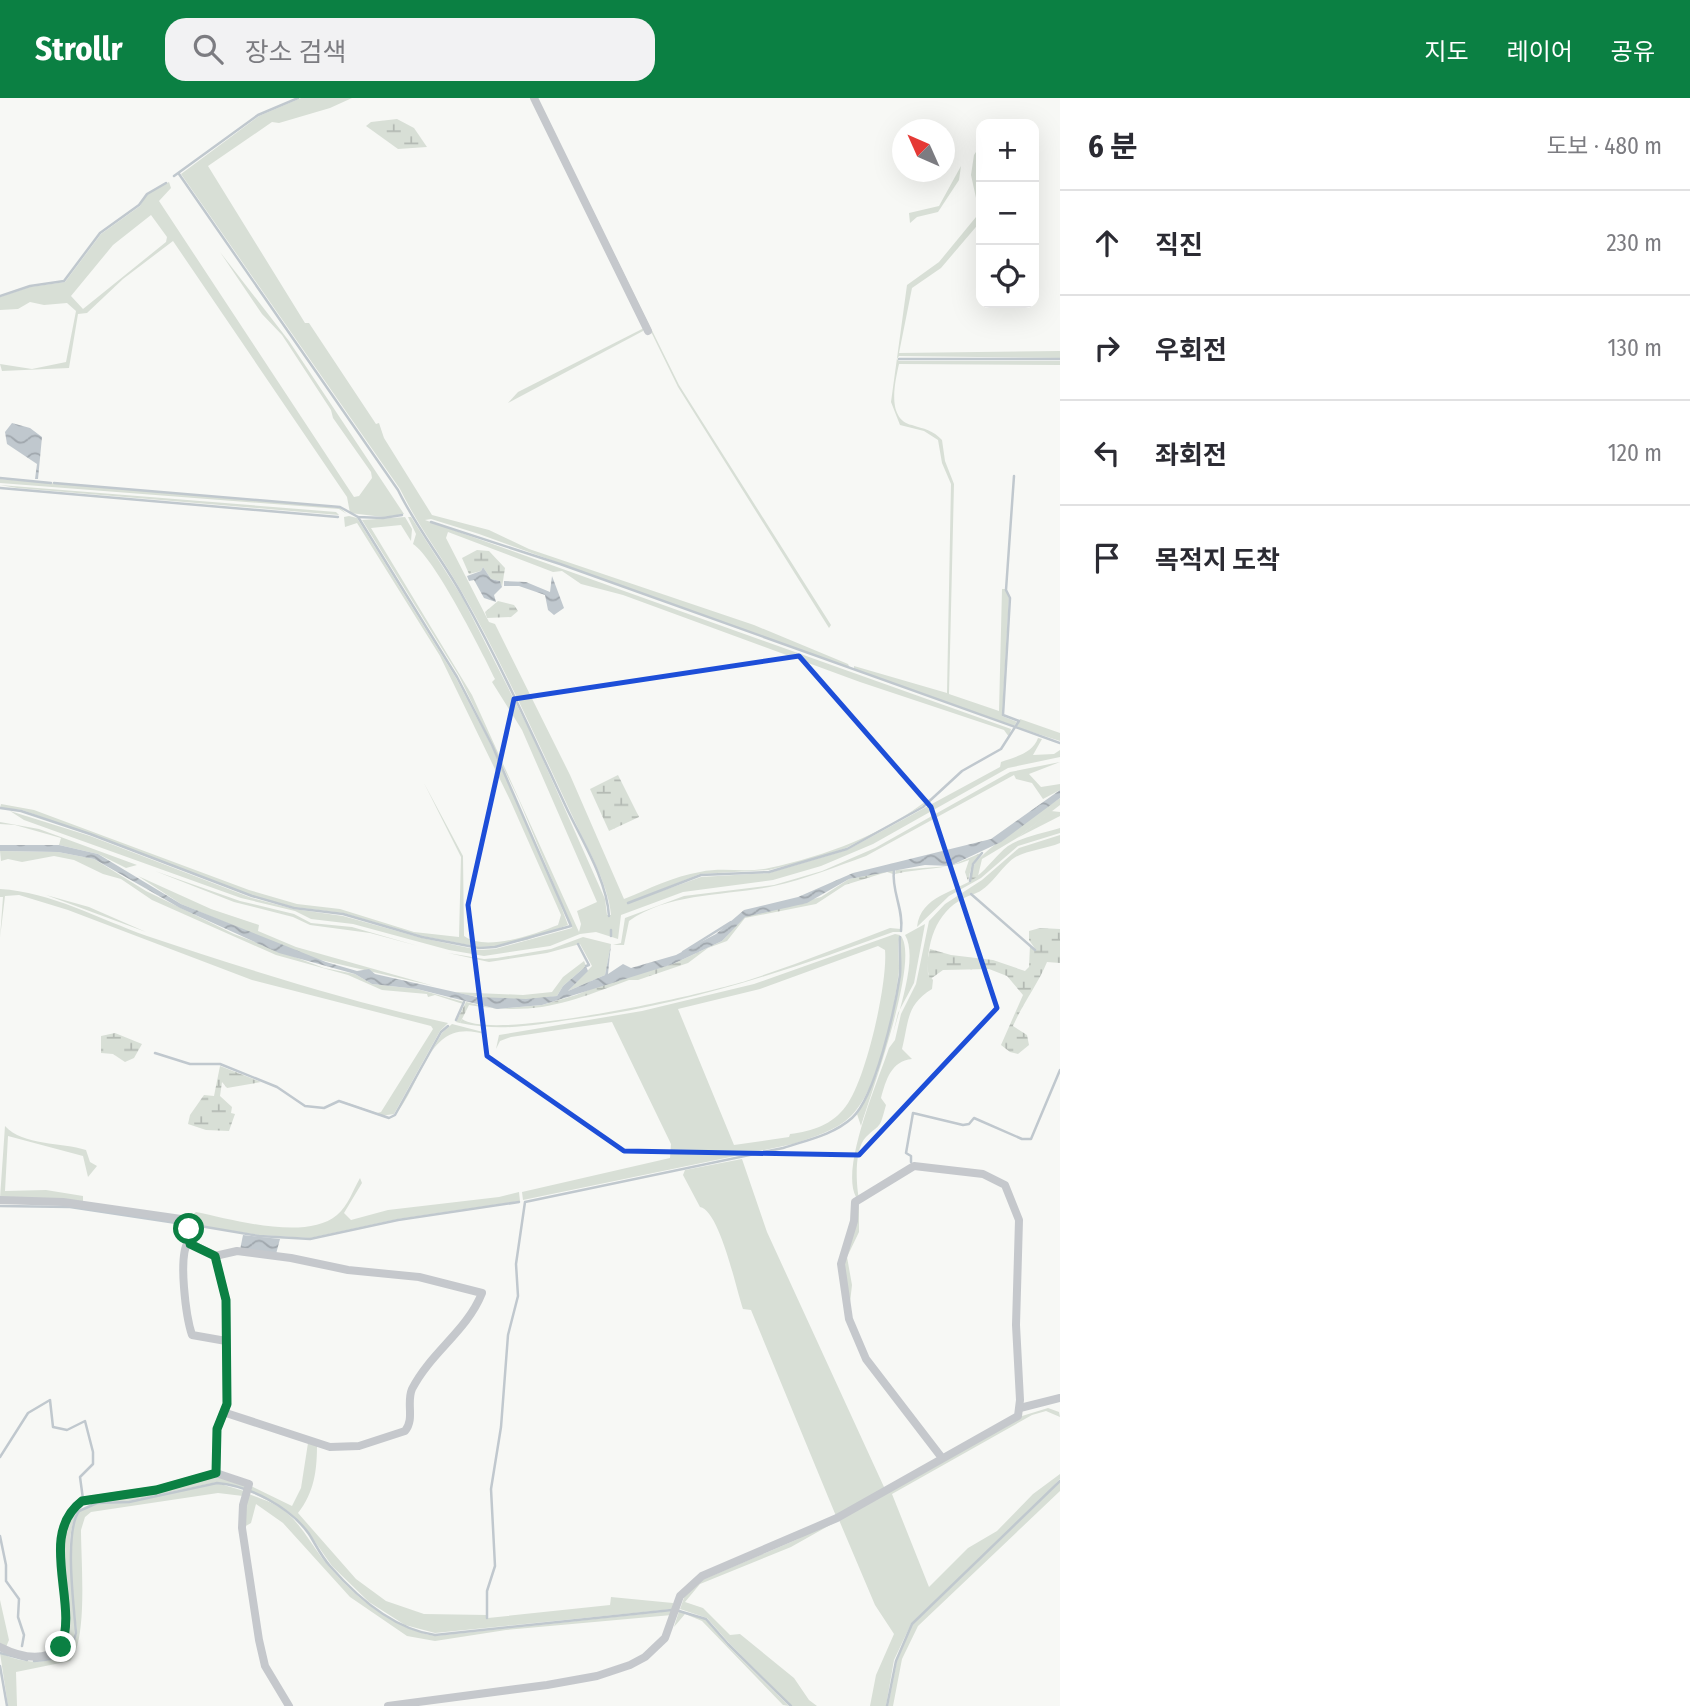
<!DOCTYPE html>
<html lang="ko">
<head>
<meta charset="utf-8">
<style>
	:root { --surface:#fff; --page:#f2f2f3; --text:#2b2b33; --muted:#7c7c81; --line:#e1e1e2; --accent:#0b8043 }
	body { margin:0; font-family:"Fira Sans Condensed","Noto Sans KR",sans-serif; background:var(--page); color:var(--text) }
	.controls { position:absolute; right:21px; top:21px; display:grid; overflow:hidden; border-radius:14px; box-shadow:0 7px 28px #0002 }
	.controls button { width:63px; height:63px; display:grid; place-items:center; padding:0; border:0; border-bottom:2px solid var(--line); background:var(--surface); color:var(--text); font:35px sans-serif }
	.compass { position:absolute; left:892px; top:21px; width:63px; height:63px; border-radius:50%; background:var(--surface); box-shadow:0 7px 28px #0002; rotate:315deg }
	.stop { position:absolute; width:21px; height:21px; margin:-16px; border:5px solid #0b8043; border-radius:50%; background:#fff }
	.stop.end { background:#0b8043; border-color:#fff; box-shadow:0 2px 7px #0008 }
	.list { margin:0; padding:0; list-style:none }
	h2 { display:flex; justify-content:space-between; align-items:center; height:91px; margin:0; padding:0 28px; font-size:30px }
	h2 small { font-size:23px; font-weight:400; color:var(--muted) }
	.list li { display:grid; grid-template-columns:46px 1fr auto; gap:21px; align-items:center; box-sizing:border-box; height:105px; padding:0 28px; border-top:2px solid var(--line) }
	.list b { display:block; font-size:26px; white-space:nowrap }
	.list em { font-size:23px; font-style:normal; color:var(--muted) }
	.icon { flex:none; width:38px; height:38px; fill:none; stroke:currentColor; stroke-width:2; stroke-linecap:round; stroke-linejoin:round }
	.map { position:relative; flex:none; width:1060px; height:1608px; overflow:hidden }
	header { display:flex; align-items:center; gap:42px; box-sizing:border-box; height:98px; padding:0 35px; background:var(--accent); color:#fff }
	header strong { font-size:33px }
	nav { display:flex; gap:38px; margin-inline-start:auto; font-size:24px }
	.search { width:490px; height:63px; background:var(--page); display:flex; align-items:center; gap:18px; box-sizing:border-box; padding:0 24px; border-radius:21px; color:var(--muted); font-size:26px }
	main { display:flex }
	aside { flex:1; background:var(--surface) }
	.map>svg:first-child { display:block }
</style>
</head>
<body>
<header>
<strong>Strollr</strong>
<div class="search"><svg class="icon" aria-label="search" viewBox="0 0 24 24"><circle cx="10" cy="10" r="6"/><path d="M15 15l6 6"/></svg>장소 검색</div>
<nav><a>지도</a><a>레이어</a><a>공유</a></nav>
</header>
<main>
<div class="map">
<svg width="1060" height="1608" viewBox="0 0 1060 1608">
	<defs>
		<pattern id="wetland-marsh" width="20" height="14" patternUnits="userSpaceOnUse" patternTransform="scale(1.75)"><rect width="20" height="14" fill="#d8dfd6"/><path d="M1 5h8M5 5V1M11 12h8M15 12V8" fill="none" stroke="#b3b9b3"/></pattern>
		<pattern id="water-waves" width="16" height="10" patternUnits="userSpaceOnUse" patternTransform="scale(1.75)"><rect width="16" height="10" fill="#c0c8ce"/><path d="M0 5q4-4 8 0t8 0" fill="none" stroke="#a0a7ad"/></pattern>
	</defs>
	<rect width="100%" height="100%" fill="#f7f8f5"/>
	<!-- green -->
	<g fill="#d8dfd6" fill-rule="evenodd">
		<path d="M301 0H352L330 10 279 25 272 24 208 68 305 225H309L376 326 379 325 384 340 432 417 489 432 529 451 754 527 848 566 850 570 479 436 431 421 425 422 1011 631 1009 639 1004 632 860 584 623 497 581 486 562 473 553 474 448 434 446 440 489 524 495 526 570 677 624 801C649 791 674 778 700 774 722 769 746 775 769 770 825 758 885 736 930 700L922 708 879 733 846 750 810 762 769 772 700 776 625 806 701 779 769 775 847 752 1000 669 1001 664C1015 659 1033 655 1038 640L1042 641 1033 657 1054 656 1060 652V659L1008 670 873 746 821 768 773 782 683 794 621 817 618 841 596 834 580 836 550 848 484 858 449 852 353 826 311 821 295 813 241 800 24 722 10 713 90 738 252 800 294 811 343 818 422 840 479 852 495 851 572 830 519 702 459 578 362 422 405 419 412 431 411 443 401 427 371 430 472 597 579 834 581 826 577 813 597 804 522 632 492 584 495 581C483 556 434 459 413 446L416 436 408 419H411L462 499 531 635 605 801 607 817H611C609 786 583 742 570 713 536 640 503 566 463 496 443 460 418 428 400 391L181 76 259 18Z"/>
		<polygon points="537,0 679,287 831,527 829,530 678,289"/>
		<path d="M981 46 977 77 981 123 941 170 912 190 899 255 1060 253V260L899 258 897 261 899 263H1060V267L899 266C895 284 886 321 912 327 924 331 933 332 942 342L945 363 954 386 949 596 999 613 1002 491H1005L1009 500 1002 618 1017 624 1014 628 854 571V568L947 595 951 386 942 365 938 342 924 333 900 327 891 304 907 187 939 164 976 119 978 109 971 77 974 57Z"/>
		<polygon points="961,68 959,82 938,114 917,119 910,125 909,115 939,108"/>
		<path d="M169 84 171 90 159 103 354 399 359 398 372 380 371 374 333 320 331 312 282 237 262 216 220 154 289 243 404 416 383 419 350 415 347 399 173 143 123 181 87 215 78 216 69 270 2 273 0 266 32 271 66 264 76 213 67 205 44 207 30 204 18 211 0 212V199L30 189 65 184 101 136 140 108 147 96ZM151 117 167 139 166 144 83 211 71 198 113 147Z"/>
		<polygon points="644,230 643,233 508,305 518,294"/>
		<polygon points="0,381 291,405 340,410 347,416 339,411 0,385"/>
		<polygon points="0,387 336,414 339,417 17,390"/>
		<path d="M349 418 357 420 456 580 491 647 551 781 568 827 527 842 495 848 479 849 422 838 343 815 294 809 253 798 90 736 22 712 0 710 1 706 34 712 249 792 297 806 340 811 414 834 459 839 461 759 424 685 463 758 464 838C486 854 535 836 558 827L561 817 510 702 440 558 357 425 345 429 344 419Z"/>
		<polygon points="1020,621 1060,635 1060,643 1016,629"/>
		<path d="M1060 664 1029 676 1041 689 1060 686V692L1043 701 1032 685 1016 681 1014 677 866 758C835 769 806 781 774 788 727 798 669 794 629 823L624 847H613L621 845 625 820 684 798 774 787 822 773 875 750 1010 674Z"/>
		<polygon points="1051,713 1060,714 1060,718 1017,740"/>
		<polygon points="0,724 39,731 137,767 126,770 98,756 59,747 61,740 15,727 0,726"/>
		<path d="M1060 730V735L1018 748 981 780 949 798 917 829C921 797 955 795 976 779 988 770 996 757 1008 748 1021 739 1044 735 1060 730Z"/>
		<path d="M1060 737V745C1046 751 1027 752 1014 760 1001 769 990 791 974 796 942 806 926 836 928 876L933 882 932 891C906 907 909 923 902 951L912 961C891 963 886 982 881 1000L886 1007C879 1032 882 1024 866 1039 854 1051 856 1086 859 1101L856 1099C840 1070 878 983 889 950L895 942 901 916 916 886 929 823 945 806 982 782 1019 750Z"/>
		<polygon points="0,753 58,754 94,761 146,793 234,836 324,870 355,876 372,886 417,891 464,904 463,906 435,897 428,899 427,896 382,892 348,877 276,857 152,802 121,781 103,776 74,762 54,758 22,764 8,761 1,763"/>
		<polygon points="155,773 240,803 294,816 311,825 352,829 418,848 370,835 310,827 293,819 234,804"/>
		<polygon points="138,778 211,811 259,827 258,833 296,849 434,888 312,860 181,806"/>
		<path d="M0 791C51 794 99 821 147 838 246 871 346 903 448 925L440 933 394 1016 380 1018 339 1002 377 1015 381 1014 433 931 431 928 252 882 68 812 19 797 5 798 0 840 3 799H0Z"/>
		<polygon points="46,797 89,809 146,834"/>
		<path d="M925 826 914 885 898 915 891 944C897 917 919 860 905 837Z"/>
		<path d="M890 830 901 831 900 834H893C790 872 685 907 576 921 531 927 504 934 460 925L462 921C493 944 706 896 749 882 797 866 843 848 890 830Z"/>
		<path d="M895 836 900 837C896 850 901 866 898 880 893 917 878 992 851 1018 836 1033 813 1039 793 1046L523 1102 522 1094 670 1060 671 1046 612 924 511 939 500 943 496 951 499 937 642 913 754 886ZM878 848 885 852C888 884 866 982 846 1008 832 1027 813 1033 790 1036L789 1039 734 1047 678 911 760 891Z"/>
		<path d="M901 838C920 863 871 995 861 1028L857 1016 877 976 886 940 900 879Z"/>
		<polygon points="583,839 611,846 605,877 568,893 592,868 580,846 547,855 489,864 448,855 484,861 497,860 551,851"/>
		<path d="M584 863 586 868 563 888 557 898C524 904 487 902 454 894L523 897 552 894 563 879Z"/>
		<path d="M452 926 483 934 487 937C427 917 425 982 395 1017L442 935Z"/>
		<path d="M5 1028C23 1048 62 1044 86 1052L90 1064 97 1068 88 1079 83 1058 8 1038 5 1093 46 1092 83 1098V1104L0 1100Z"/>
		<path d="M742 1061 767 1134 884 1389H889L836 1418 751 1212 743 1211C736 1191 720 1113 700 1109L683 1077 685 1072Z"/>
		<path d="M360 1080 362 1085 344 1115 351 1122 388 1112 499 1099 519 1094 520 1103 398 1121 310 1140 259 1137 194 1127 190 1119 196 1114C235 1122 306 1143 337 1117 348 1108 353 1092 360 1080Z"/>
		<polygon points="859,1104 859,1134 847,1159 852,1187 849,1213 843,1160"/>
		<polygon points="1048,1310 1059,1314 1060,1319 1046,1313 1032,1317 892,1396 929,1489 968,1450 997,1433 1033,1396 1060,1376 1060,1381 1042,1400 911,1526 894,1562 886,1608 870,1608 876,1577 894,1536 875,1507 839,1422 791,1449 700,1486 685,1504 703,1510 730,1537 740,1536 794,1580 809,1602 817,1608 792,1608 729,1545 707,1520 680,1511 685,1497 695,1485 798,1441 1022,1318"/>
		<path d="M308 1345 317 1347C317 1373 314 1395 298 1415L356 1481 386 1503 424 1516 487 1517 488 1520 610 1507 611 1499 673 1505V1511L435 1535 405 1527 369 1504 332 1468 306 1431 288 1413 251 1394V1388L292 1408 301 1390Z"/>
		<path d="M217 1376 245 1385V1391L217 1384 129 1403 97 1404 83 1408C52 1439 88 1516 70 1552 49 1566 22 1563 0 1553V1551L27 1560 62 1550 63 1444 66 1427 83 1405Z"/>
		<polygon points="1060,1384 1060,1393 918,1528 902,1561 893,1608 888,1608 897,1563 912,1527"/>
		<path d="M217 1385 244 1393 243 1398 218 1395 91 1414 85 1419 81 1432C81 1462 88 1543 70 1563L16 1574 17 1608H8L0 1555C27 1568 69 1570 77 1535 75 1508 64 1435 79 1413L97 1405 129 1404Z"/>
		<path d="M247 1395C260 1401 275 1404 286 1414 302 1428 310 1444 322 1460 351 1496 390 1530 435 1538L671 1513 672 1517 506 1532 435 1543 407 1538 350 1499 283 1425 256 1406 251 1425 244 1429Z"/>
		<polygon points="0,1502 9,1542 6,1549 0,1547"/>
		<polygon points="679,1513 706,1521 727,1547 789,1608 783,1607 702,1523 685,1516 674,1529"/>
	</g>
	<!-- wetland -->
	<g fill="url(#wetland-marsh)">
		<polygon points="397,21 414,30 427,49 398,51 366,28 371,24"/>
		<polygon points="477,452 489,453 505,470 502,489 500,483 491,481 483,469 481,473 469,476 462,460"/>
		<polygon points="498,503 514,507 518,513 511,519 487,520 485,514"/>
		<polygon points="618,677 639,719 609,733 590,691"/>
		<path d="M1060 700V707L1017 740 982 761 978 778 971 783C971 777 971 772 974 767 980 754 1045 710 1060 700Z"/>
		<path d="M981 755 972 766 968 783 965 774 969 762C945 772 920 770 895 776L896 772 950 768Z"/>
		<path d="M893 772V776L887 774 845 787 816 806 745 820 727 843 708 850 688 865 638 882H629C567 905 537 918 469 907L460 925 456 924 466 904 497 911 542 907 576 897 611 883 673 866 722 843 744 819 821 799 849 781Z"/>
		<path d="M1040 830 1060 831V865L1047 864C1038 886 1023 905 1013 928L1027 937 1029 947 1018 956 1010 954 1001 947 1023 897 1007 878 989 871 943 872 929 882 927 864 930 851 951 857 993 862 1025 873 1029 869 1030 847 1036 852 1029 842V833Z"/>
		<polygon points="115,935 142,946 134,960 125,964 113,956 101,955 101,938"/>
		<polygon points="220,968 261,984 227,990 222,984 220,998 232,1009 231,1015 235,1016 229,1033 206,1032 188,1026 190,1017 204,997 214,998"/>
	</g>
	<!-- water -->
	<g fill="url(#water-waves)">
		<polygon points="12,325 30,330 42,339 38,381 35,381 37,366 7,346 5,334"/>
		<polygon points="483,469 491,481 500,483 502,489 494,497 496,504 484,500 474,482 469,483 467,478 481,473"/>
		<polygon points="552,478 564,510 554,517 548,512 545,497 519,488 504,488 504,483 526,484 550,494"/>
		<polygon points="1060,692 1060,700 1001,744 950,768 925,767 849,781 807,805 745,819 722,843 673,866 542,907 497,911 417,891 372,886 355,876 279,855 180,810 94,761 58,754 0,753 0,747 59,747 98,756 181,806 326,864 357,873 369,871 375,876 477,899 526,901 557,898 563,888 586,868 588,873 568,893 605,877 611,846 608,876 623,866 631,870 676,857 716,836 744,812 798,799 853,775 991,741"/>
		<polygon points="243,1137 280,1141 276,1156 240,1152"/>
	</g>
	<g fill="none" stroke-linecap="round" stroke-linejoin="round">
		<!-- stream -->
		<g stroke="#c0c8ce" stroke-width="2.5">
			<path d="M179 76 398 392C416 429 442 461 462 497 501 567 534 640 568 713 583 744 607 783 609 818"/>
			<polyline points="174,78 258,17 298,0"/>
			<polyline points="0,198 30,188 64,183 100,135 139,107 147,96 166,85"/>
			<polyline points="899,261 1060,261"/>
			<polyline points="0,380 51,385"/>
			<polyline points="54,385 340,409 358,419 383,420 402,417"/>
			<polyline points="0,390 338,419"/>
			<polyline points="431,424 560,466 1060,645"/>
			<polyline points="0,710 21,713 90,736 252,798 294,810 343,816 422,839 479,850 495,849 571,828 492,647 457,579 358,419"/>
			<path d="M894 772C891 793 904 811 901 833"/>
			<polyline points="970,783 973,766 982,755"/>
			<polyline points="971,796 1035,852"/>
			<polyline points="628,805 701,777 769,774 847,751 923,709 962,673 1001,651 1019,623 1003,617 1010,500 1006,492 1014,378"/>
			<polyline points="611,832 611,838"/>
			<polyline points="578,846 589,867 586,868"/>
			<polyline points="683,854 731,824"/>
			<polyline points="456,922 464,904"/>
			<polyline points="155,955 190,966 220,966 277,989 305,1008 324,1010 339,1003 389,1020 395,1017 441,934 448,928"/>
			<polyline points="911,1064 911,1058 906,1055 913,1015 963,1027 969,1026 974,1020 1022,1041 1031,1041 1060,972"/>
			<polyline points="0,1108 70,1109 183,1126"/>
			<polyline points="194,1127 259,1138 310,1141 398,1122 519,1104"/>
			<polyline points="0,1359 28,1315 50,1302 53,1329 67,1332 85,1323 93,1354 93,1366 80,1379 83,1401"/>
			<polyline points="0,1438 6,1467 6,1483 19,1501 18,1519 24,1537 22,1548"/>
			<polyline points="679,1513 706,1521 728,1546 791,1608"/>
			<path d="M487 1520V1493L495 1468 491 1391 501 1329 508 1237 518 1198 516 1166 525 1104 783 1050C807 1042 833 1037 852 1020 876 998 895 910 900 877 901 864 899 852 900 839"/>
			<polyline points="0,1555 27,1562"/>
			<path d="M34 1563C56 1562 71 1558 76 1535 74 1509 64 1434 79 1413L97 1405 129 1404 217 1385C250 1388 290 1409 309 1436 316 1447 321 1458 330 1468 357 1499 393 1531 435 1537L672 1512"/>
			<polyline points="0,1568 7,1608"/>
			<polyline points="887,1608 896,1563 912,1526 1060,1383"/>
		</g>
		<!-- minor -->
		<g stroke="#c5c8cc" stroke-width="8">
			<polyline points="534,0 648,233"/>
			<polyline points="0,1102 63,1104 188,1122 188,1144 215,1158 226,1202 227,1306 217,1331 216,1375"/>
			<path d="M188 1144C178 1159 186 1219 192 1237L226 1243"/>
			<path d="M215 1158 237 1153 291 1160 348 1172 419 1179 482 1195C467 1233 431 1254 412 1291 406 1305 415 1321 405 1333L359 1348 330 1349 226 1315"/>
			<polyline points="1020,1310 1060,1300"/>
			<path d="M0 1549C20 1559 43 1565 61 1549 80 1505 37 1438 82 1403L156 1392 216 1375 249 1386 243 1407 242 1430 259 1542 265 1568 289 1608"/>
			<polyline points="388,1608 547,1587 597,1578 630,1567 645,1559 665,1540 680,1498 702,1478 837,1420 1018,1318 1020,1302 1016,1227 1019,1122 1005,1087 983,1076 914,1068 855,1104 854,1123 841,1166 849,1221 866,1261 942,1360"/>
		</g>
	</g>
	<g fill="none" stroke-linecap="round" stroke-linejoin="round">
		<!-- route -->
		<path stroke="#0b8043" stroke-width="9" d="M61 1549C79 1505 37 1437 82 1403L156 1392 216 1375 217 1331 227 1306 226 1202 215 1158 190 1146 189 1131"/>
	</g>
	<!-- marked area -->
	<path fill="none" stroke="#1d4ed8" stroke-width="5" stroke-linejoin="round" d="M799 558 931 709 997 910 859 1057 624 1053 487 958 468 807 514 601Z"/>
</svg>
<div class="controls">
<button>+</button>
<button>−</button>
<button><svg class="icon" aria-label="locate" viewBox="0 0 24 24"><circle cx="12" cy="12" r="6"/><path d="M12 2v4M12 18v4M2 12h4M18 12h4"/></svg></button>
</div>
<svg class="compass" viewBox="-18 -18 36 36"><path d="M0-13l5 13h-10z" fill="#e53935"/><path d="M0 13l5-13h-10z" fill="#7c7c81"/></svg>
<div class="stop" style="left:189px;top:1131px"></div>
<div class="stop end" style="left:61px;top:1549px"></div>
</div>
<aside>
<h2>6 분<small>도보 · 480 m</small></h2>
<ul class="list">
<li><svg class="icon" aria-label="ahead" viewBox="0 0 24 24"><path d="M12 20V5M6 11l6-6 6 6"/></svg><div><b>직진</b></div><em>230 m</em></li>
<li><svg class="icon" aria-label="right" viewBox="0 0 24 24"><path d="M7 20v-9h11M14 6l5 5-5 5"/></svg><div><b>우회전</b></div><em>130 m</em></li>
<li><svg class="icon" aria-label="left" viewBox="0 0 24 24"><path d="M17 20v-9H6M10 6l-5 5 5 5"/></svg><div><b>좌회전</b></div><em>120 m</em></li>
<li><svg class="icon" aria-label="arrive" viewBox="0 0 24 24"><path d="M6 21V4h12l-3 4 3 4H6"/></svg><div><b>목적지 도착</b></div></li>
</ul>
</aside>
</main>
</body>
</html>
